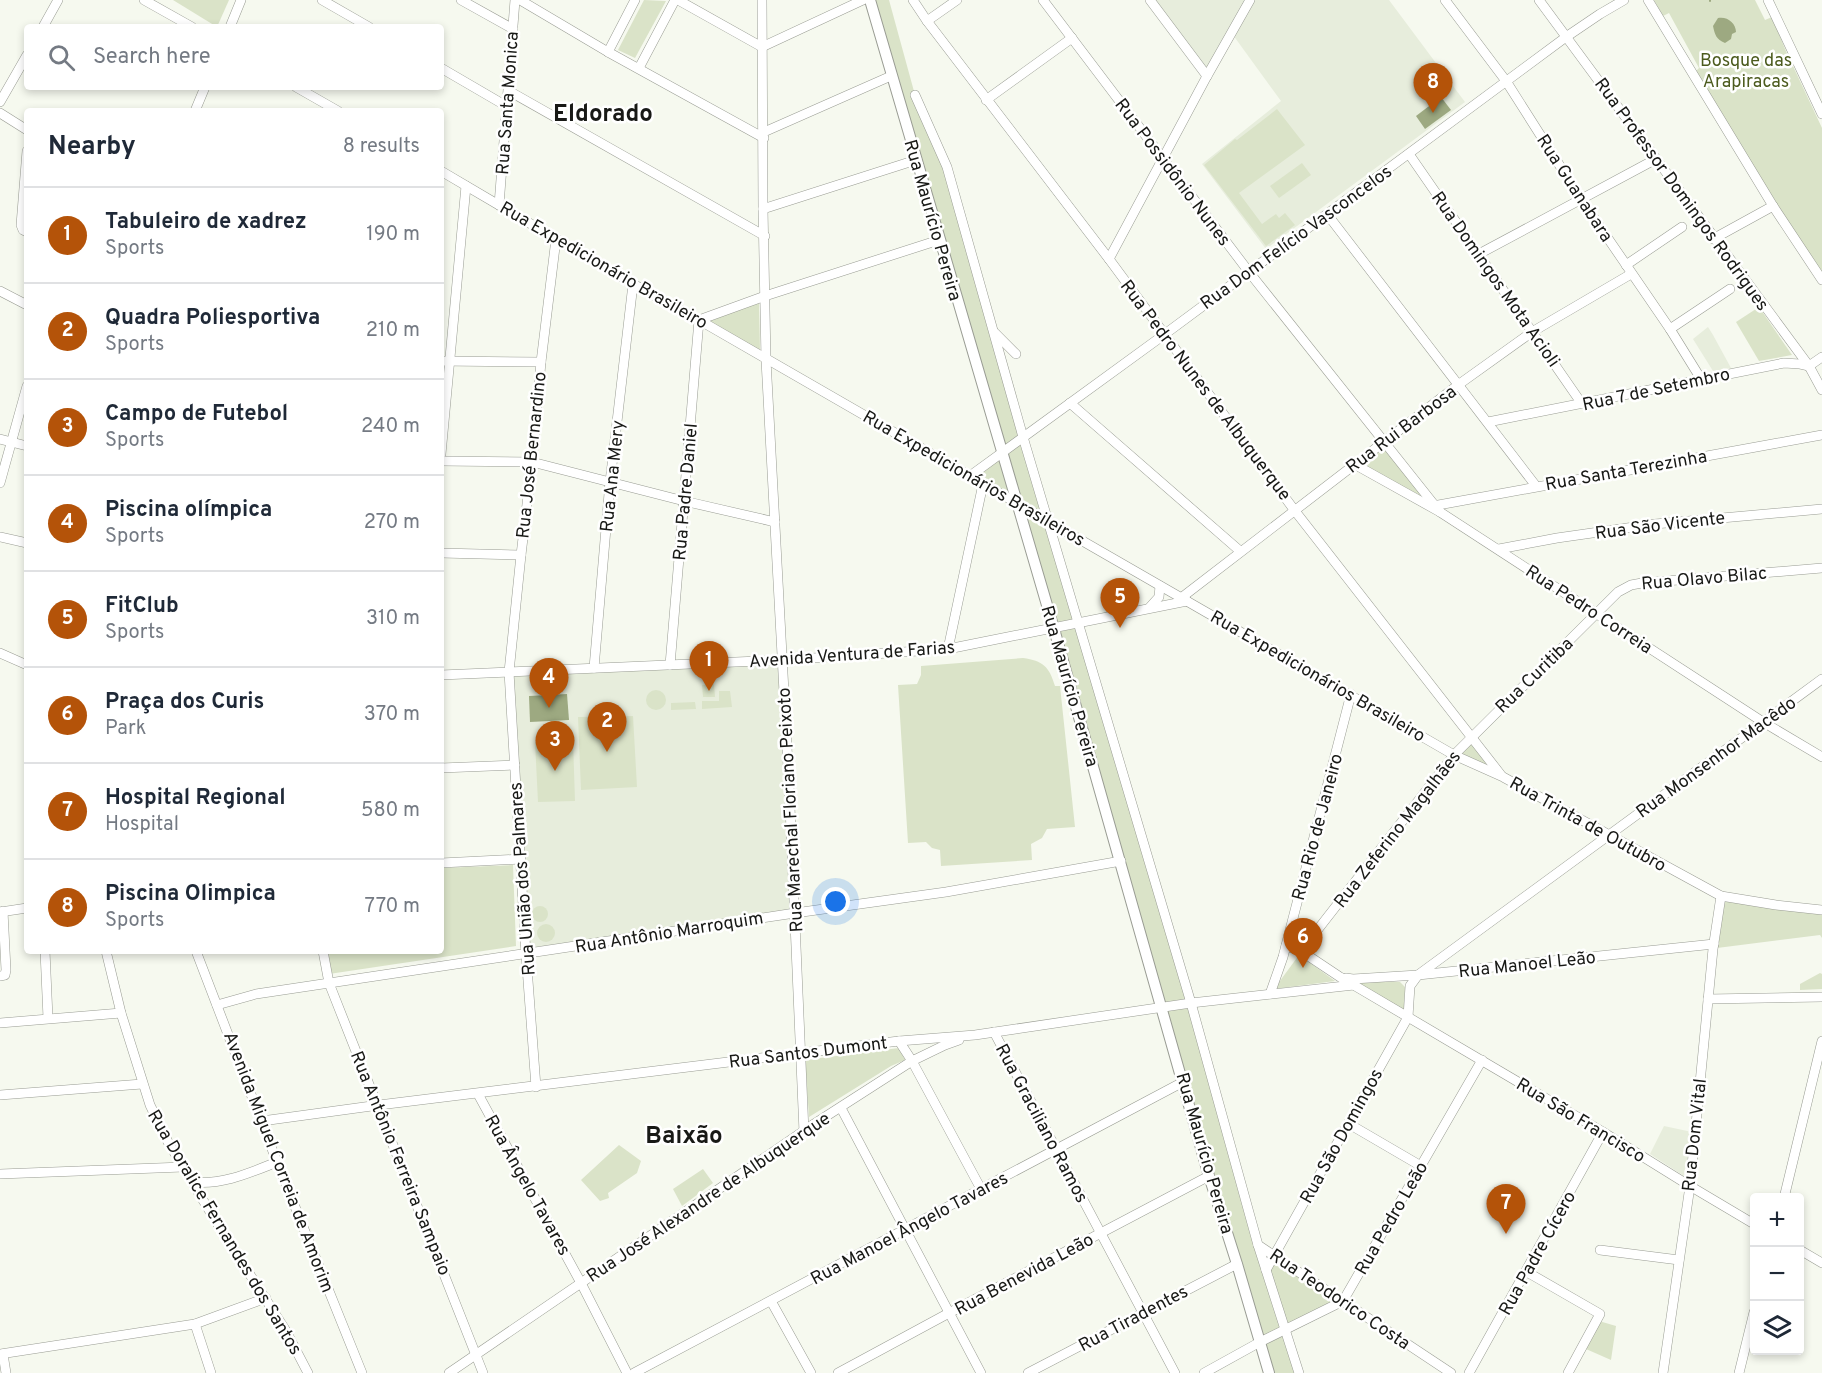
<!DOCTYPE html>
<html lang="en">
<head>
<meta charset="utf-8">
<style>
	:root { --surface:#fff; --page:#f2f2f3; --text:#1f2937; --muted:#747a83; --line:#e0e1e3; --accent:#b45309 }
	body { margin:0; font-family:Overpass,sans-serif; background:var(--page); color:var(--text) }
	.controls { position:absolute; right:18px; bottom:18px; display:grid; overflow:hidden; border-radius:6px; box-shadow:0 3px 9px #0003 }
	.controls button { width:54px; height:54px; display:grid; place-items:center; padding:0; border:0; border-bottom:2px solid var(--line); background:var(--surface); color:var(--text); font:30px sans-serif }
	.you { position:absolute; left:836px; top:902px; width:21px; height:21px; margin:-15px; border:4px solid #fff; border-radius:50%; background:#1a73e8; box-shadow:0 0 0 9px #1a73e833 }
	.badge { display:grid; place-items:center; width:39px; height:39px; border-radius:50%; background:var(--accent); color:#fff; font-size:20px; font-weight:700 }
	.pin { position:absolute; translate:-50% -50px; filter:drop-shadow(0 2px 3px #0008) }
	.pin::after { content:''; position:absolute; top:32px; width:21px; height:18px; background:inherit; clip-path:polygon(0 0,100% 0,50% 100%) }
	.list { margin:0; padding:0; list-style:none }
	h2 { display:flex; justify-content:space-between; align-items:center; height:78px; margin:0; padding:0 24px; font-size:26px }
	h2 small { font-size:20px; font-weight:400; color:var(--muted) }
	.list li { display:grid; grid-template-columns:39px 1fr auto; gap:18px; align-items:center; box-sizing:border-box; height:96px; padding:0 24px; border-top:2px solid var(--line) }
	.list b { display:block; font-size:22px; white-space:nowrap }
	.list p { margin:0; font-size:20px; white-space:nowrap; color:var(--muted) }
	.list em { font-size:20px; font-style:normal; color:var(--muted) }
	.icon { flex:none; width:33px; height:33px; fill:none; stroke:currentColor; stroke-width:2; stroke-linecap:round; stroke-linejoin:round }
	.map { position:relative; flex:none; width:1822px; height:1373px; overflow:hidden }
	.search { position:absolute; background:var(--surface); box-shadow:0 3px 9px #0003; left:24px; top:24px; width:420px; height:66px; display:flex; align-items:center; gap:15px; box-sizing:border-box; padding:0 21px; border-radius:6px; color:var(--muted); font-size:22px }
	.panel { position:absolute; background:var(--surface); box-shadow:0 3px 9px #0003; left:24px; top:108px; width:420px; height:846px; border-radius:6px }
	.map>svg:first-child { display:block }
</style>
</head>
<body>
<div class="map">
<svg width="1822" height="1373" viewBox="0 0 1822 1373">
	<rect width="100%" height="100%" fill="#f6f9ef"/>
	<!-- built -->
	<g fill="#e7eddc">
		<polygon points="1150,0 1250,0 1207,76"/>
		<polygon points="1253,0 1389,0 1465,102 1266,249 1202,164 1281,101 1233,35"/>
		<polygon points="1708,327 1713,335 1731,368 1713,371 1693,339"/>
		<polygon points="783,660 795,913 526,954 509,672"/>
		<polygon points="1664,1126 1692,1132 1684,1176 1650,1154"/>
	</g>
	<!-- green -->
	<g fill="#dae3c8">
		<polygon points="173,0 229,0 217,27"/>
		<polygon points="644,0 666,1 635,58 618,50"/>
		<polygon points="870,0 889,0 915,95 947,167 1266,1269 1275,1255 1343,1301 1285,1330 1299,1373 1269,1373 1017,504 970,476 1001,453"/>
		<polygon points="1654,0 1755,0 1765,20 1772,17 1785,49 1822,128 1822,276 1695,72 1699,68 1669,13 1663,16"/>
		<polygon points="1277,109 1305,145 1239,193 1262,224 1276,214 1279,218 1285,213 1295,225 1266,246 1204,165 1235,139 1237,140"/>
		<polygon points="1302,163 1311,175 1279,198 1270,186"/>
		<polygon points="759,301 760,351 706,321"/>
		<polygon points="1759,307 1792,355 1759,361 1736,322"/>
		<polygon points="1383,443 1435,506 1354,464"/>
		<path d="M1023 658C1043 661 1049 666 1055 686H1060L1075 827 1047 829 1042 838 1031 844 1032 860 941 866 940 850 932 848 926 842 908 843 898 685 917 684 921 675V666Z"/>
		<polygon points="714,684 715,697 703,697 702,685"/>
		<circle cx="656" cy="700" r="10"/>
		<polygon points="719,691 730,691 732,707 702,709 702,701 719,701"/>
		<polygon points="695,702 696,709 671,710 671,703"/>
		<polygon points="633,716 637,787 581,790 578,717"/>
		<polygon points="1471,736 1503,777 1454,755"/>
		<polygon points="573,740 575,801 538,802 535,742"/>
		<polygon points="513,865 516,946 329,974 326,951 441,951 441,868"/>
		<polygon points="1724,900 1822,914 1822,938 1820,935 1717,948"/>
		<circle cx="540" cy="914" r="8"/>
		<circle cx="546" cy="933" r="9"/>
		<polygon points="1299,955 1335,981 1274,989"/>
		<polygon points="1820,973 1822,974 1822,989 1800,990 1800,984"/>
		<polygon points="1349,981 1400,982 1405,987 1404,1010"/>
		<polygon points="899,1048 905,1060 891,1066 809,1117 805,1060"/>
		<polygon points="619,1145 641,1161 637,1173 608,1193 609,1198 600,1201 581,1180"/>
		<polygon points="703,1169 713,1183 682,1206 673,1189"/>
		<polygon points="1599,1321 1616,1326 1611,1360 1586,1349"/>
	</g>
	<!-- water -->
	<g fill="#9da981">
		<path d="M1718 18C1727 16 1736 23 1736 32L1732 34 1731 39 1725 43C1716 39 1715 35 1713 26Z"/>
		<polygon points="1441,97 1451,110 1425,129 1416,116"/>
		<polygon points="567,694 569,720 530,722 529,696"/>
	</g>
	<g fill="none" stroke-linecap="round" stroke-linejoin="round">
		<!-- stream -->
		<polyline stroke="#9da981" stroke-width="2" points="1710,0 1710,1"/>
		<defs>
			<g id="minor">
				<polyline points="144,0 192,27"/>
				<polyline points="322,0 369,27"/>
				<polyline points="461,0 513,29"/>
				<polyline points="520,0 608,52 764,138"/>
				<polyline points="678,0 762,47 863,0"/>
				<polyline points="762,0 763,209 766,360 789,784 804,1132"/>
				<polyline points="913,0 927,21 1109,259 1295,511 1501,775"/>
				<polyline points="1043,0 1249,272 1440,512"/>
				<polyline points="1150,0 1207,76"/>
				<polyline points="1445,0 1506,81 1581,199 1670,329 1701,379"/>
				<polyline points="1539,0 1809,366 1822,390"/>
				<polyline points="1648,0 1773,206 1822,280"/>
				<polyline points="1768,0 1822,114"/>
				<polyline points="927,21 957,0"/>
				<polyline points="43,27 58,0"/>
				<polyline points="230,27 241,0"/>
				<polyline points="608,52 635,0"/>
				<polyline points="441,68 508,107"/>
				<polyline points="639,68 675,0"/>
				<polyline points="296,87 338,111"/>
				<polyline points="509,91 765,236"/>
				<polyline points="915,95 947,167 1023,437 1191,1003 1258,1245 1299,1373"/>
				<polyline points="986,100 1072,38"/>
				<polyline points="0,102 27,55"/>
				<polyline points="195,111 205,87"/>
				<polyline points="0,113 27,130"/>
				<polyline points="764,132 891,76"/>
				<polyline points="27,151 21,225 23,230 27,232"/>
				<polyline points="1409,154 1582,404"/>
				<polyline points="441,171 633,284 699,320 1454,755 1503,777 1721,896 1776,905 1822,910"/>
				<polyline points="499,205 515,0"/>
				<polyline points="763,209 916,160"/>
				<polyline points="1327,214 1536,486"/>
				<polyline points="1713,239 1773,206"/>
				<polyline points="1479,254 1656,159"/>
				<polyline points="1109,259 1207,76 1250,0"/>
				<polyline points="1626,265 1682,227"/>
				<polyline points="0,291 27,305"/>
				<polyline points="1670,329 1730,289"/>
				<polyline points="995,333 1016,354"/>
				<polyline points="441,361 541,362"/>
				<polyline points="1809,366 1822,357"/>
				<polyline points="1070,403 1240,551"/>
				<polyline points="1488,422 1784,363 1800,364 1809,366"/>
				<polyline points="0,439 27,446"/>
				<polyline points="441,454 466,186"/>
				<polyline points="441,461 532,462 684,501 775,522"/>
				<polyline points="1354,464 1440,512 1763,722 1822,757"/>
				<polyline points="970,476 1165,334 1566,37 1600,14 1624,0"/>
				<polyline points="0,483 27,386"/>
				<polyline points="1433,506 1822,435"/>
				<polyline points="0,537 27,543"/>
				<polyline points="1499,549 1557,538 1655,524 1822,509"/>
				<polyline points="441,553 521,555"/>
				<polyline points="1181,598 1458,385 1532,332 1631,274"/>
				<polyline points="1150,607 1159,597 1160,586"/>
				<polyline points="948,649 983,484"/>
				<polyline points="0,653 27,665"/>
				<polyline points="670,665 699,320 765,296 939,240"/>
				<polyline points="594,668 610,482 633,284"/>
				<polyline points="441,675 783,660 948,649 1187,601"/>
				<polyline points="441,768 515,765"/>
				<polyline points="441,863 521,859"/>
				<polyline points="0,912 27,908"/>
				<polyline points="1286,946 1301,951 1340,977 1603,1132 1690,1186 1754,1224"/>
				<polyline points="45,951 48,1018"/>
				<polyline points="106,951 121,1013 150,1105 168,1142 215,1220 286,1331 308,1373"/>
				<polyline points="196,951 277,1162 362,1373"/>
				<polyline points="323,951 329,983 483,1373"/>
				<polyline points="1301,951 1454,755 1618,592 1631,585 1642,583 1822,568"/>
				<polyline points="0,976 5,975 6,970 3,911"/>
				<polyline points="1346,978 1353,979 1418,975 1714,944"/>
				<polyline points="1270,994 1283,957 1351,694"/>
				<polyline points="1708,999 1822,997"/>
				<polyline points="217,1005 256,994 795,913 946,892 1121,861"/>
				<polyline points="0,1023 121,1013"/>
				<polyline points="994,1032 1175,1373"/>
				<polyline points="899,1041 912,1061 981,1189"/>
				<polyline points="536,1087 526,954 509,672 521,555 532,462 541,362 556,239"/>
				<polyline points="478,1094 581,1283 627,1373"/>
				<polyline points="0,1095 142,1084"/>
				<polyline points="841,1108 981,1373"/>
				<polyline points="262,1121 379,1105 899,1041 975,1035 1191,1003 1354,985"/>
				<polyline points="1349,1124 1421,1166"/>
				<polyline points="0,1174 183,1167"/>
				<path d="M193 1182C223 1185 249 1173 277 1162"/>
				<polyline points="1784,1198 1822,1041"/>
				<polyline points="1258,1245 1451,1373"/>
				<polyline points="1600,1250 1679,1260"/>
				<polyline points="1800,1250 1822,1263"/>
				<polyline points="1266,1270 1408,1017 1410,986 1418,975 1822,679"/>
				<polyline points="1527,1272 1600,1314 1568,1373"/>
				<polyline points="771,1301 811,1373"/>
				<polyline points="195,1324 211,1373"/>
				<polyline points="0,1354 195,1324 266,1298"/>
				<polyline points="3,1354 6,1373"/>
				<polyline points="449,1373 814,1124 912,1061 945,1045 959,1040"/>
				<polyline points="634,1373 1183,1082"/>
				<polyline points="838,1373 949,1313 1209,1176"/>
				<polyline points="1028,1373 1237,1264"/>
				<polyline points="1204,1373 1260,1342 1343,1301 1482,1060"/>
				<polyline points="1469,1373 1603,1132"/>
				<polyline points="1663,1373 1690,1186 1713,949 1721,896"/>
				<polyline points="1739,1373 1754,1312"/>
			</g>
			<polyline id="major" points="870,0 1054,629 1209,1176 1237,1264 1269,1373"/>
		</defs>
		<!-- minor casing -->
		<use href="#minor" stroke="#999c93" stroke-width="10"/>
		<!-- major casing -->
		<use href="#major" stroke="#999c93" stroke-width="12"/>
		<!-- minor -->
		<use href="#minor" stroke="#fff" stroke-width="9"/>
		<!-- major -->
		<use href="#major" stroke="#fff" stroke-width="10"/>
	</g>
	<g text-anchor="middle" stroke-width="5" stroke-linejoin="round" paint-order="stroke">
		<!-- park labels -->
		<g font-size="18" fill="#4c5b1e" stroke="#fff">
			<text x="1746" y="66">Bosque das<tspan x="1746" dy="21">Arapiracas</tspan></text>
		</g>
		<!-- street labels -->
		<g font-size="18" fill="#181916" stroke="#fff">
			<text transform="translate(507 103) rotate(-86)" y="6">Rua Santa Monica</text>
			<text transform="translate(1173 172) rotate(53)" y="6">Rua Possidônio Nunes</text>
			<text transform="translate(1575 188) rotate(57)" y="6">Rua Guanabara</text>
			<text transform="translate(1682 194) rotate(54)" y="6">Rua Professor Domingos Rodrigues</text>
			<text transform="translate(933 220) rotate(74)" y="6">Rua Maurício Pereira</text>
			<text transform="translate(1296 237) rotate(-36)" y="6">Rua Dom Felício Vasconcelos</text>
			<text transform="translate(604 265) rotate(30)" y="6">Rua Expedicionário Brasileiro</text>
			<text transform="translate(1496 279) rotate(55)" y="6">Rua Domingos Mota Acioli</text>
			<text transform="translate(1656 389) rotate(-12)" y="6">Rua 7 de Setembro</text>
			<text transform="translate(1206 390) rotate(53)" y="6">Rua Pedro Nunes de Albuquerque</text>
			<text transform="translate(1401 429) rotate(-37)" y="6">Rua Rui Barbosa</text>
			<text transform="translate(531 455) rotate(-84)" y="6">Rua José Bernardino</text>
			<text transform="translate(1626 470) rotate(-10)" y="6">Rua Santa Terezinha</text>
			<text transform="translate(612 476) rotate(-84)" y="6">Rua Ana Mery</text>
			<text transform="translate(974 478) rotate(30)" y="6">Rua Expedicionários Brasileiros</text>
			<text transform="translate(685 492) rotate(-85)" y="6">Rua Padre Daniel</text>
			<text transform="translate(1660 525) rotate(-7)" y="6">Rua São Vicente</text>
			<text transform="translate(1704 578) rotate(-5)" y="6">Rua Olavo Bilac</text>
			<text transform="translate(1589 609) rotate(33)" y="6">Rua Pedro Correia</text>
			<text transform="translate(852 654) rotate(-4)" y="6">Avenida Ventura de Farias</text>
			<text transform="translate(1534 675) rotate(-44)" y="6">Rua Curitiba</text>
			<text transform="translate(1318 676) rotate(30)" y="6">Rua Expedicionários Brasileiro</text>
			<text transform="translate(1070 686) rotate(74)" y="6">Rua Maurício Pereira</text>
			<text transform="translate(1716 757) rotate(-36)" y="6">Rua Monsenhor Macêdo</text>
			<text transform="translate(790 810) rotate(-93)" y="6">Rua Marechal Floriano Peixoto</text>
			<text transform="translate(1588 824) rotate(29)" y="6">Rua Trinta de Outubro</text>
			<text transform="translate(1317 827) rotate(-75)" y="6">Rua Rio de Janeiro</text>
			<text transform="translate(1397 829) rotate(-52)" y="6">Rua Zeferino Magalhães</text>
			<text transform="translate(522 879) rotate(-94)" y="6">Rua União dos Palmares</text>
			<text transform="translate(669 932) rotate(-9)" y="6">Rua Antônio Marroquim</text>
			<text transform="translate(1527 964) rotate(-6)" y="6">Rua Manoel Leão</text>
			<text transform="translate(808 1052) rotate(-7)" y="6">Rua Santos Dumont</text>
			<text transform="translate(1581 1120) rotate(31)" y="6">Rua São Francisco</text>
			<text transform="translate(1042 1123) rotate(62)" y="6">Rua Graciliano Ramos</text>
			<text transform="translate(1694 1135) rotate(-84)" y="6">Rua Dom Vital</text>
			<text transform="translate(1341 1136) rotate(-61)" y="6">Rua São Domingos</text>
			<text transform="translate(1205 1153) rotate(74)" y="6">Rua Maurício Pereira</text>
			<text transform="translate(279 1162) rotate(69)" y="6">Avenida Miguel Correia de Amorim</text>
			<text transform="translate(401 1163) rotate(68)" y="6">Rua Antônio Ferreira Sampaio</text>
			<text transform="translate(528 1185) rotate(61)" y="6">Rua Ângelo Tavares</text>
			<text transform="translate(708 1197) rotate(-34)" y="6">Rua José Alexandre de Albuquerque</text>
			<text transform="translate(1391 1218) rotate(-60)" y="6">Rua Pedro Leão</text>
			<text transform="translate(909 1228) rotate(-28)" y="6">Rua Manoel Ângelo Tavares</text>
			<text transform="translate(225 1232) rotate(59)" y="6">Rua Doralice Fernandes dos Santos</text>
			<text transform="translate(1537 1253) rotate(-61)" y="6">Rua Padre Cícero</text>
			<text transform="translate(1024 1274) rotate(-28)" y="6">Rua Benevida Leão</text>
			<text transform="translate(1340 1299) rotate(34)" y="6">Rua Teodorico Costa</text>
			<text transform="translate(1133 1318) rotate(-28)" y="6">Rua Tiradentes</text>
		</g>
		<!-- district labels -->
		<g font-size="24" font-weight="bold" fill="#181916" stroke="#fff">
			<text x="603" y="121">Eldorado</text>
			<text x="684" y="1143">Baixão</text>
		</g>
	</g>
</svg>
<div class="controls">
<button>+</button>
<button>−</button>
<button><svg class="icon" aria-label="layers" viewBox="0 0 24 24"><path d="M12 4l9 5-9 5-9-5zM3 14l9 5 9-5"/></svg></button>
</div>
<div class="you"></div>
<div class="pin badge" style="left:709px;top:691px">1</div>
<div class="pin badge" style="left:607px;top:752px">2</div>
<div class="pin badge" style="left:555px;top:771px">3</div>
<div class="pin badge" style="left:549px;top:708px">4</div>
<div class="pin badge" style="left:1120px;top:628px">5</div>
<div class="pin badge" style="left:1303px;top:968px">6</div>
<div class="pin badge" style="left:1506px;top:1234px">7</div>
<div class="pin badge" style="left:1433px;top:113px">8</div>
<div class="search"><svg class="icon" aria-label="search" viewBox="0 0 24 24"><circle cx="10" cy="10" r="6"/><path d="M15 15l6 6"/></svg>Search here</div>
<section class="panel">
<h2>Nearby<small>8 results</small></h2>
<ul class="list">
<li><span class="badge">1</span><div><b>Tabuleiro de xadrez</b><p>Sports</p></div><em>190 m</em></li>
<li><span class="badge">2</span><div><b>Quadra Poliesportiva</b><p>Sports</p></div><em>210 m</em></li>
<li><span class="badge">3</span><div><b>Campo de Futebol</b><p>Sports</p></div><em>240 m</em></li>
<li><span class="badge">4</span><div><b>Piscina olímpica</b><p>Sports</p></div><em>270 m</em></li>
<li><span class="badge">5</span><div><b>FitClub</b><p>Sports</p></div><em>310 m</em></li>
<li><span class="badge">6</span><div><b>Praça dos Curis</b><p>Park</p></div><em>370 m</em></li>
<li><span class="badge">7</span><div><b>Hospital Regional</b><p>Hospital</p></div><em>580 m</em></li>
<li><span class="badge">8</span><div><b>Piscina Olimpica</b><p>Sports</p></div><em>770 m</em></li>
</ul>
</section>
</div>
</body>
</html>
